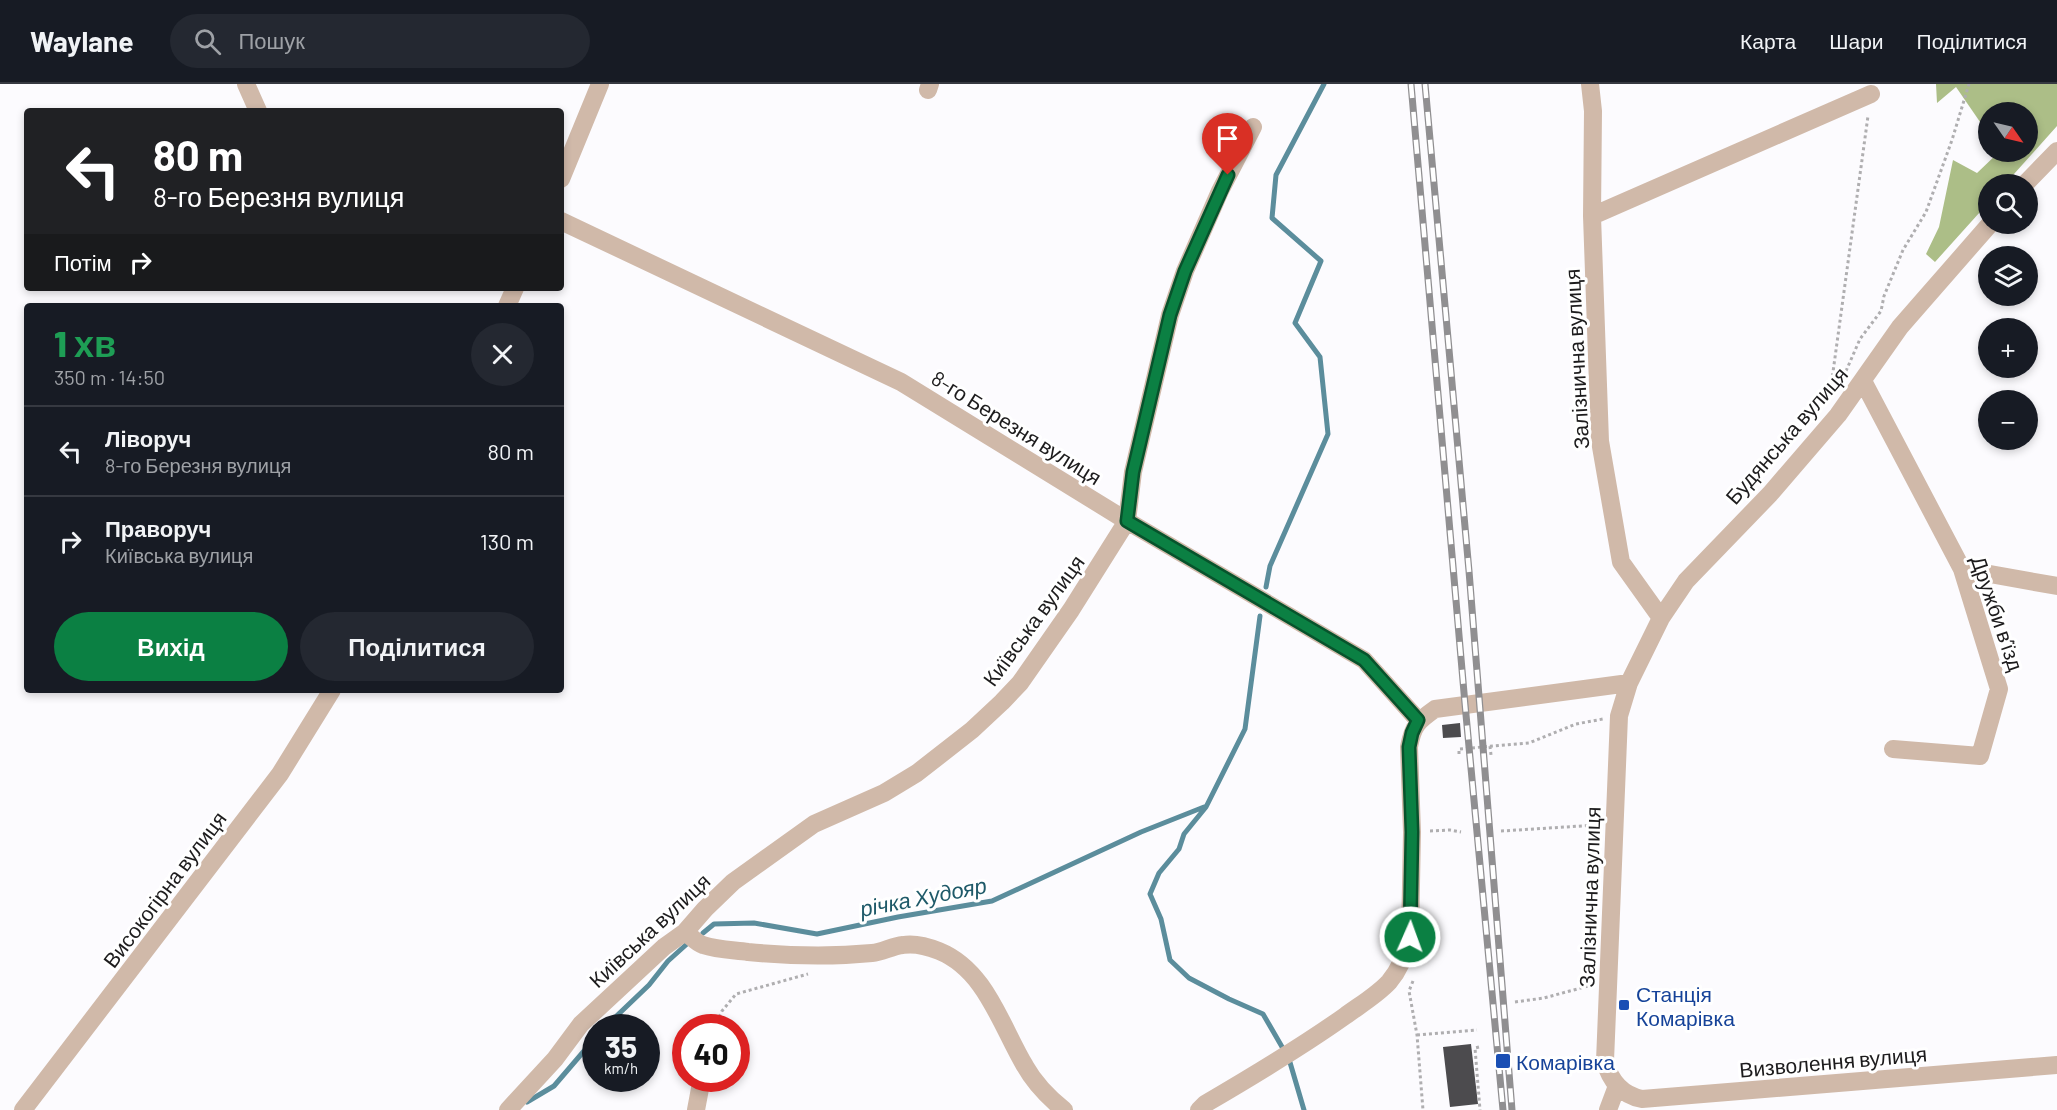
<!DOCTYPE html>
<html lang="uk">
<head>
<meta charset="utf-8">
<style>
	:root { --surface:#171b24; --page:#242831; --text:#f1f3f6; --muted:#9ea1a6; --line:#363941; --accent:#0b8043 }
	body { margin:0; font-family:Barlow,sans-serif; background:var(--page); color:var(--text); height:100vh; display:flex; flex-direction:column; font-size:22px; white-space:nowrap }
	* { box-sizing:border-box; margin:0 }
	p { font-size:20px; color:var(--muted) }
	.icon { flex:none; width:33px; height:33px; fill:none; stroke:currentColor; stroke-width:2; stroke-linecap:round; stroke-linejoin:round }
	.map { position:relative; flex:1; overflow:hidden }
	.sheet { position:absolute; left:24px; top:219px; width:540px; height:390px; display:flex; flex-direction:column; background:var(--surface); border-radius:6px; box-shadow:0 3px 9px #0003 }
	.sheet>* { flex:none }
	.banner { position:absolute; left:24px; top:24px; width:540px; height:183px; border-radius:6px; box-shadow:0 3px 9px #0003; background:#202124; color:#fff; overflow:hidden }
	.needle { width:39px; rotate:124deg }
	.buttons { position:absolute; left:1978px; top:18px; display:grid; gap:12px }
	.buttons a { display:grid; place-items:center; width:60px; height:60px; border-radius:50%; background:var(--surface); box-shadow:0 3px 9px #0003; font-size:30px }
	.speed { position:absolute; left:582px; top:930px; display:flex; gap:12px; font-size:30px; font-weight:700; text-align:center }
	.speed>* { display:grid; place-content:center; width:78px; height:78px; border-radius:50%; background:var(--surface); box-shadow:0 3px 9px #0003; line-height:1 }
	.speed small { font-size:15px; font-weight:400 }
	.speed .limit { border:9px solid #d22; background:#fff; color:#111 }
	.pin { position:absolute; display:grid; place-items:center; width:51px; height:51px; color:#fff; margin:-62px -26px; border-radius:50% 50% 50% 0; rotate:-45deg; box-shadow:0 0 6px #0007 }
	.pin .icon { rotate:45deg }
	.me { position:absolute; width:66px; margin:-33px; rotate:2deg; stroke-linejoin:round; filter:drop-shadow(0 0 4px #0008) }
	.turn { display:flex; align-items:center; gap:21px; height:126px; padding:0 30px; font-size:27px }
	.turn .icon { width:78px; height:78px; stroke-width:2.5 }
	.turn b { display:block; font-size:42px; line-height:51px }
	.then { display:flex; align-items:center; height:57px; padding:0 30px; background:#0003; gap:12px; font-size:22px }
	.round { display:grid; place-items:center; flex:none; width:63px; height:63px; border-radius:32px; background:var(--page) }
	.head { display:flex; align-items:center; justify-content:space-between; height:102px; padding:0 30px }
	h1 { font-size:36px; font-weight:800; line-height:45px; color:#1e9e55 }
	.button { display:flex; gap:12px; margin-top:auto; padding:12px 30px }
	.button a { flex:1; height:69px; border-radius:36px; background:var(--accent); color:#fff; font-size:24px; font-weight:800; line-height:69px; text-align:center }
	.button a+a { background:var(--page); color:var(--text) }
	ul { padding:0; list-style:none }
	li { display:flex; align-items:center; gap:18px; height:90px; padding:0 30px; border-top:2px solid var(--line) }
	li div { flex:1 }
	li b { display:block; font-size:22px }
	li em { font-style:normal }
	header { display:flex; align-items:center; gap:36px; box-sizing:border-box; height:84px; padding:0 30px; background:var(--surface); border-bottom:2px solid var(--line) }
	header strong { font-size:28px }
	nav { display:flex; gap:33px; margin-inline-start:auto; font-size:21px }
	.search { width:420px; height:54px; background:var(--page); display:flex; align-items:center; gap:15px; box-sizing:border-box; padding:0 21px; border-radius:33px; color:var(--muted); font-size:22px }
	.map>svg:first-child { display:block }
</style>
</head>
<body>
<header>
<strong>Waylane</strong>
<div class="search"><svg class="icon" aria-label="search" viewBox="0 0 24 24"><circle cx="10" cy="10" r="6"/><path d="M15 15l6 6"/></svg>Пошук</div>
<nav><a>Карта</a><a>Шари</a><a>Поділитися</a></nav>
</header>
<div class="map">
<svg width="2057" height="1026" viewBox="0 0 2057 1026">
	<rect width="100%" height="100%" fill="#fcfbfe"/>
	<path fill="#acbe87" d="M1936 0H2057V42L2005 100H1989V118L1935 178 1926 170 1939 143 1953 76 1977 89 1999 68H2028V28H1989V51L1956 3 1937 19Z"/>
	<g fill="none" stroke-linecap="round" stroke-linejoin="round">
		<path stroke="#5b8d9c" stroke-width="5" d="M1266 503 1270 482 1328 350 1320 273 1295 239 1321 177 1272 134 1276 91 1324 0
			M1260 532 1245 645 1206 723 1184 750 1179 765 1159 789 1150 810 1161 835 1170 876 1189 894 1229 915 1263 930 1289 975 1304 1026
			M703 849 714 840 754 839 817 850 898 833 992 817 1141 748 1204 723
			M604 944 649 901 668 877 688 859
			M527 1018 554 1002 596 953"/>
	</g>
	<path fill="#4c4b4e" d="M1460 639 1461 653 1443 654 1442 641Z
		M1471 960 1478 1020 1450 1023 1443 963Z"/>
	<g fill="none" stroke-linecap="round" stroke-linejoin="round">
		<path stroke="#afaeb0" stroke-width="3" stroke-dasharray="3 3" stroke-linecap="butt" d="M1846 287 1860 255 1881 227 1884 212 1903 166 1926 128 1952 56 1969 0
			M1830 310 1868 32
			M1490 662 1491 671
			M1459 670V665L1529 659 1576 640 1603 635
			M1430 747 1450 746 1461 748
			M1501 747 1598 741
			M1413 897 1409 907 1417 951 1423 1026
			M1515 918 1544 914 1592 901
			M714 944 722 927 736 910 808 890
			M1417 951 1477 946
			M1479 963 1475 964 1480 1026"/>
		<path stroke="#d0b9a9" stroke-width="18" d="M246 0 258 27
			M1590 0 1593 27 1592 132 1600 357 1621 478 1661 534
			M928 6 930 0
			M561 95 600 0
			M2025 100 2057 67
			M1592 132 1871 10
			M561 137 901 298 1127 437 1364 576 1418 636
			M1990 140 1900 243 1838 331 1770 410 1686 497 1661 534 1629 599 1619 632 1605 977C1610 997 1622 1011 1642 1015L2057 981
			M507 222 515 204
			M1863 297 1962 485 1999 605 1980 672 1893 665
			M1962 485 2057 502
			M685 848C691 852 696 859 703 861 718 866 734 866 748 868 790 872 831 873 872 869 883 868 892 862 903 861 914 859 929 863 939 867 986 886 1001 942 1025 982 1035 1000 1048 1013 1064 1026
			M23 1026 280 690 332 606
			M508 1026 555 975 581 940 664 863 685 848 705 825 733 798 814 740 884 709 917 689 972 646 1002 618 1020 599 1071 526 1127 437 1133 388 1170 231 1185 187 1220 107 1253 43
			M696 1026 702 994
			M1199 1026 1205 1020C1253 992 1300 964 1345 932 1360 921 1377 911 1389 898 1400 885 1406 870 1410 853L1412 748 1409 663C1413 641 1418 637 1435 625L1629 599
			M1608 1026 1617 1002"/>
		<g stroke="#908f91" stroke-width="7">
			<path id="rail" d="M1411 0 1465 620 1503 1026
				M1425 0 1469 487 1512 1026"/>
		</g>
		<use href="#rail" stroke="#fff" stroke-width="4.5" stroke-dasharray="14" stroke-linecap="butt"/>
	</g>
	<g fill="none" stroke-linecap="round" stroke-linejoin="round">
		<g stroke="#07532c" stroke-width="15">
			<path id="route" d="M1228 91 1185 187 1170 231 1133 388 1127 437 1364 576 1418 636 1412 649 1409 663 1412 748 1410 853"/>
		</g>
		<use href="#route" stroke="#0b8043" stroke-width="10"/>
	</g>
	<g fill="#1a4fb4" stroke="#fff" stroke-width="2">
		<rect x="1618" y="915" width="12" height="12" rx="3"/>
		<rect x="1495" y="969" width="16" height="16" rx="3"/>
	</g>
	<g text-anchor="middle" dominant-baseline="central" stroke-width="6" stroke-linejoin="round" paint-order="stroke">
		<g font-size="21" fill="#1d1c1d" stroke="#fff">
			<text transform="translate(1576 275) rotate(-93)">Залізнична вулиця</text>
			<text transform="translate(1017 343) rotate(32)">8-го Березня вулиця</text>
			<text transform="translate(1786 351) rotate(-49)">Будянська вулиця</text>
			<text transform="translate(1998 529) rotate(71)">Дружби в’їзд</text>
			<text transform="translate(1033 536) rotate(-54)">Київська вулиця</text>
			<text transform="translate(164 805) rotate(-53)">Високогірна вулиця</text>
			<text transform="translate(1589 813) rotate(-88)">Залізнична вулиця</text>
			<text transform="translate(649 846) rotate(-43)">Київська вулиця</text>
			<text transform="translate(1833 977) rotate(-5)">Визволення вулиця</text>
		</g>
		<g font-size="21" fill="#164399" stroke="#fff" text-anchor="start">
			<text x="1636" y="909">Станція<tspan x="1636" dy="24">Комарівка</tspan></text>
			<text x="1516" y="977">Комарівка</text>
		</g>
		<g font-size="22" font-style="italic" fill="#1f5a69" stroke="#fff">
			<text transform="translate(923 812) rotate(-11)">річка Худояр</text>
		</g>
	</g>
</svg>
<div class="buttons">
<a><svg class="needle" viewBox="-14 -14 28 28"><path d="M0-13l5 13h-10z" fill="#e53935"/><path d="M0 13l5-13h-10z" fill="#9ea1a6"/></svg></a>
<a><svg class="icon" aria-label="search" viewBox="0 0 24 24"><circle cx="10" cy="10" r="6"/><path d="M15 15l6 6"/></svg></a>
<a><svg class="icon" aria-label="layers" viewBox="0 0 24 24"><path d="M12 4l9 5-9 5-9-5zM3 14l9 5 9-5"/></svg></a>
<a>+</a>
<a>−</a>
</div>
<div class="speed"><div>35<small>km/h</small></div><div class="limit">40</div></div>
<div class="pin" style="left:1228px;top:91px;background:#d93025"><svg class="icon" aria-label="arrive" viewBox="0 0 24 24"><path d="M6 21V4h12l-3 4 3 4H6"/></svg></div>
<svg class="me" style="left:1410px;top:853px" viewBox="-20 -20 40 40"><circle r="17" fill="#0b8043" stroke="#fff" stroke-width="3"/><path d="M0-11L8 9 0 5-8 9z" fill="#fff"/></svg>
<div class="banner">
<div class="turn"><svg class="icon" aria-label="left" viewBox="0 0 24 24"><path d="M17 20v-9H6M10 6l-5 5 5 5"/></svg><div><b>80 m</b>8-го Березня вулиця</div></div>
<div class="then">Потім<svg class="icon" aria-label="right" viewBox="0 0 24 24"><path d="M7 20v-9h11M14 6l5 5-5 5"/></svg></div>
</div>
<section class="sheet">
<div class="head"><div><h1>1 хв</h1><p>350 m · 14:50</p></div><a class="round"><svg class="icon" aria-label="close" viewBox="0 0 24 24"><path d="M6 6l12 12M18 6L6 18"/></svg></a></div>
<ul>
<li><svg class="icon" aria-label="left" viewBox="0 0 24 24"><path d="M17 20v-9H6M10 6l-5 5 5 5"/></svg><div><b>Ліворуч</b><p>8-го Березня вулиця</p></div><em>80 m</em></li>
<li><svg class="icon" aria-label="right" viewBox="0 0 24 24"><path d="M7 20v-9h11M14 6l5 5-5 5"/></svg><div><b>Праворуч</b><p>Київська вулиця</p></div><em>130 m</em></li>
</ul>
<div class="button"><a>Вихід</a><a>Поділитися</a></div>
</section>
</div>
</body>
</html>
